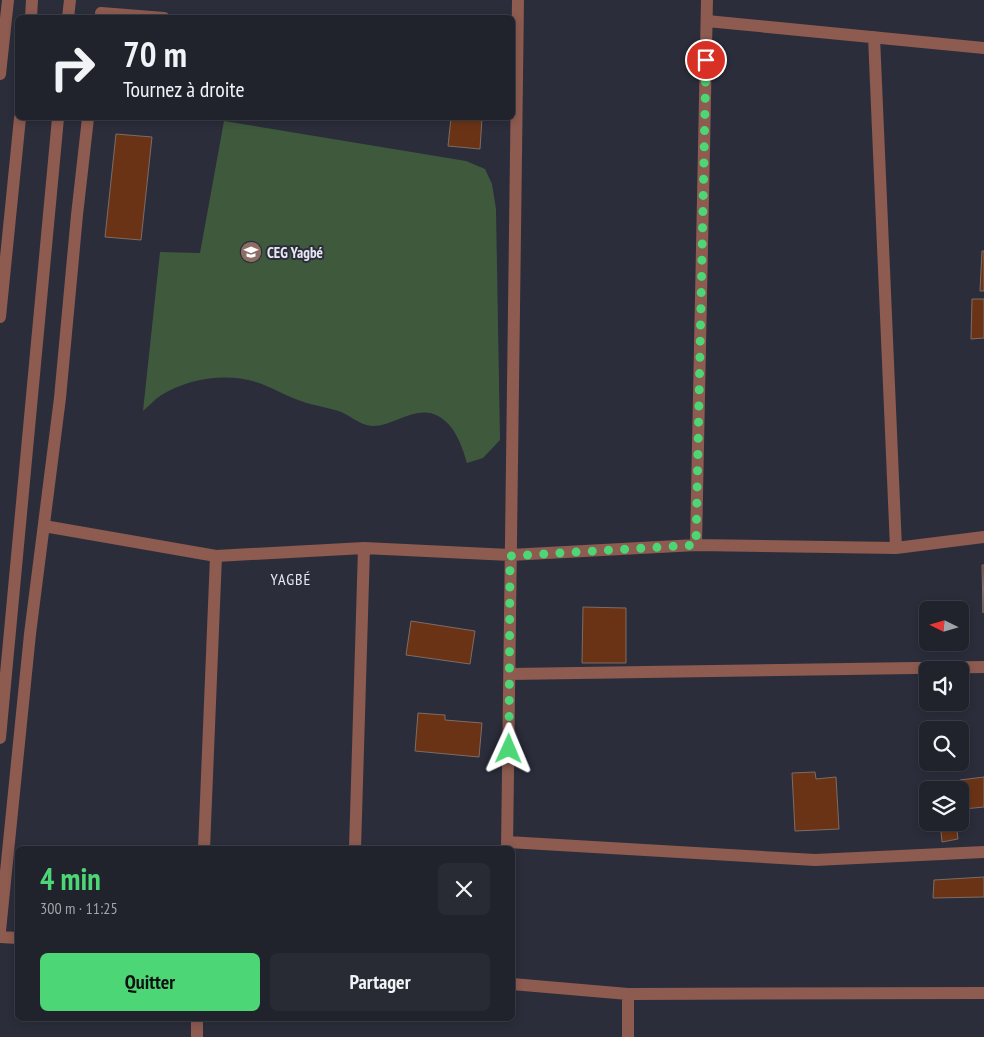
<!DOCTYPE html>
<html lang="fr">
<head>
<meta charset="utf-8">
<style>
	:root { --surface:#20222c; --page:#282a34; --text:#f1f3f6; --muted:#a2a4a9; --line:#3d3f48; --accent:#4cd676 }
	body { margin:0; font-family:"PT Sans Narrow",sans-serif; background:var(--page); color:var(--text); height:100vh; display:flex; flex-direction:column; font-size:19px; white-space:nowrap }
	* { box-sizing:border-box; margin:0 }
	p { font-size:16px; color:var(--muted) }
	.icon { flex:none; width:28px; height:28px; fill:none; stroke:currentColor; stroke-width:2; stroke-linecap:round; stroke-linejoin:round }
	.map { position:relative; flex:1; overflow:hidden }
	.panel { position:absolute; left:15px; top:846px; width:500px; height:175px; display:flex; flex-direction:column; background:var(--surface); border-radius:8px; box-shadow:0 2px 8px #0003,0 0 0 1px var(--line) }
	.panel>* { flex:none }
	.hud { position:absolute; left:15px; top:15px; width:500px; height:105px; border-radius:8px; box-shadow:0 2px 8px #0003,0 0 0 1px var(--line); background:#20222c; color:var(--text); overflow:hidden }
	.needle { width:32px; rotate:275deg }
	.tools { position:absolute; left:919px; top:601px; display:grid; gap:10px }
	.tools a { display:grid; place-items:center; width:50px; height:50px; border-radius:8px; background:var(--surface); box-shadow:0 2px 8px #0003,0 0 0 1px var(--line); font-size:25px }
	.pin { position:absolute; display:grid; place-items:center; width:42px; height:42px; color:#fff; margin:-21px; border:2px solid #fff; border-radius:50%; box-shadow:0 1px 5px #0007 }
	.me { position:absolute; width:55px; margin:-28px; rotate:1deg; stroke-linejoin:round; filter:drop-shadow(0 0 4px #0008) }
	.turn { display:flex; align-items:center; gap:18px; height:105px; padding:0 25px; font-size:22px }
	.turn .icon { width:65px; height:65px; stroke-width:2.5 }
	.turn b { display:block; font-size:35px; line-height:42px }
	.round { display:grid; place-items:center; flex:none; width:52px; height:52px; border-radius:8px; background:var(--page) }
	.overview { display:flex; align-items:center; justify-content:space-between; height:85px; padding:0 25px }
	h1 { font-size:30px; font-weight:800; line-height:38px; color:var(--accent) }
	.action { display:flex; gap:10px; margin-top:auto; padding:10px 25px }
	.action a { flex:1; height:58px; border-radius:8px; background:var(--accent); color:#111; font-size:20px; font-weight:800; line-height:58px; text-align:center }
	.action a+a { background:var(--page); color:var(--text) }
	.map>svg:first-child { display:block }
</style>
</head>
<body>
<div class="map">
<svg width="984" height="1037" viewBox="0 0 984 1037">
	<rect width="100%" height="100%" fill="#2b2d3b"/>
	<path fill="#3f593d" d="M224 121 466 161 485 169 492 184 496 209 500 440 483 458 467 463C462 446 455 425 438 416 417 404 392 427 372 426 360 425 351 416 341 412 328 407 314 406 301 401 286 396 273 388 259 383 227 372 188 378 160 396 154 400 149 406 143 411L160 252 200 253Z"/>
	<path fill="#6b3315" stroke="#7d6c65" d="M451 118H482L480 149 448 146Z
		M116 134 152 137 141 240 105 237Z
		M982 251H984V291H980Z
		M972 299H984V338L971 339Z
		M982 565H984L983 613Z
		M583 607 626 608V663H582Z
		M411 621 475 631 470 664 406 655Z
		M418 713 445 715V720L482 723 479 757 415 751Z
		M815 772 816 779 836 777 839 829 795 831 792 773Z
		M984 777V807L964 809 960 780Z
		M953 784 954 790H936L935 785Z
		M940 822H956L958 839 942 842Z
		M984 877V897L933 898 934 880Z"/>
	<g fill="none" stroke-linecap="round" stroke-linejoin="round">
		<path stroke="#8d5b50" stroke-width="12" d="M101 13 164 18
			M31 18 32 0
			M68 18 70 0
			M707 21 984 48
			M874 37 896 548
			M0 74 8 0
			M0 317 20 118
			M44 526 216 556 364 548 510 555 696 545 896 548 984 537
			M696 545 707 0
			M510 674 984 667
			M0 738 58 118
			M507 842 815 860 984 852
			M204 849 216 556
			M355 849 364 548
			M507 849 518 0
			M0 931 30 634 60 398 77 215 88 118
			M0 937 18 938
			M512 984 628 994 984 993
			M197 1037V1019
			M628 1037V994"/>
	</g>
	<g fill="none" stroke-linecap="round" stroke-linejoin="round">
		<path stroke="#4cd676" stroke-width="9" stroke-dasharray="0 16.2" d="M509 749 510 556 696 545 706 60"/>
	</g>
	<defs>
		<g id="university-disc" transform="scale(1.125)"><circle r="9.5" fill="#8d6e63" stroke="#2b2d3b"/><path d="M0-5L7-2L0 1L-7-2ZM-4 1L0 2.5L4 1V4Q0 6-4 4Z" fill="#fff"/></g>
	</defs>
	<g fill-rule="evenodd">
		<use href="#university-disc" x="251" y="252"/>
	</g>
	<g text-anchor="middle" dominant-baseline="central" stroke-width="4" stroke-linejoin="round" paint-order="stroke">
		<g font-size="15" font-weight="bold" fill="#e7e8f1" stroke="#2b2d3b" text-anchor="start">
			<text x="267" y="252">CEG Yagbé</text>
		</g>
		<g font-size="16" letter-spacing="1" fill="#e7e8f1" stroke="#2b2d3b">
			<text x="291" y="579">YAGBÉ</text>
		</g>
	</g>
</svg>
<div class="tools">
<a><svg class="needle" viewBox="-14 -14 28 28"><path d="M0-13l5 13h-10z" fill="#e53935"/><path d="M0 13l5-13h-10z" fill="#a2a4a9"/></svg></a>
<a><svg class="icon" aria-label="sound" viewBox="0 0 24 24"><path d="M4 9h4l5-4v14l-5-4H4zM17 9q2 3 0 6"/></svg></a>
<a><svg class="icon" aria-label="search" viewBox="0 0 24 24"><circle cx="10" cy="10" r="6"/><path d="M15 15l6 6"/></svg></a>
<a><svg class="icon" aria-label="layers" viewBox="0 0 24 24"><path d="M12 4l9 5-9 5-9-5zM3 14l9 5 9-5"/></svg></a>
</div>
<div class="pin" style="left:706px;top:60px;background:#d93025"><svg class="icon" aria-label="arrive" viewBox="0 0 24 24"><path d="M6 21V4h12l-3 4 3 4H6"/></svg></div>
<svg class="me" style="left:509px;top:749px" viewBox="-20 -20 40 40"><path d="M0-17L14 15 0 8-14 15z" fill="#4cd676" stroke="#fff" stroke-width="4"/></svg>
<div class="hud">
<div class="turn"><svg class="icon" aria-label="right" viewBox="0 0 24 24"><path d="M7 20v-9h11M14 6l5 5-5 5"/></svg><div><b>70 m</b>Tournez à droite</div></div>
</div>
<section class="panel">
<div class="overview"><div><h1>4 min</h1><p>300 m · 11:25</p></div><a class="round"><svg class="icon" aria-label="close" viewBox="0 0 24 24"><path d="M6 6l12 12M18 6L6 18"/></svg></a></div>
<div class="action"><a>Quitter</a><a>Partager</a></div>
</section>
</div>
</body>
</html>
